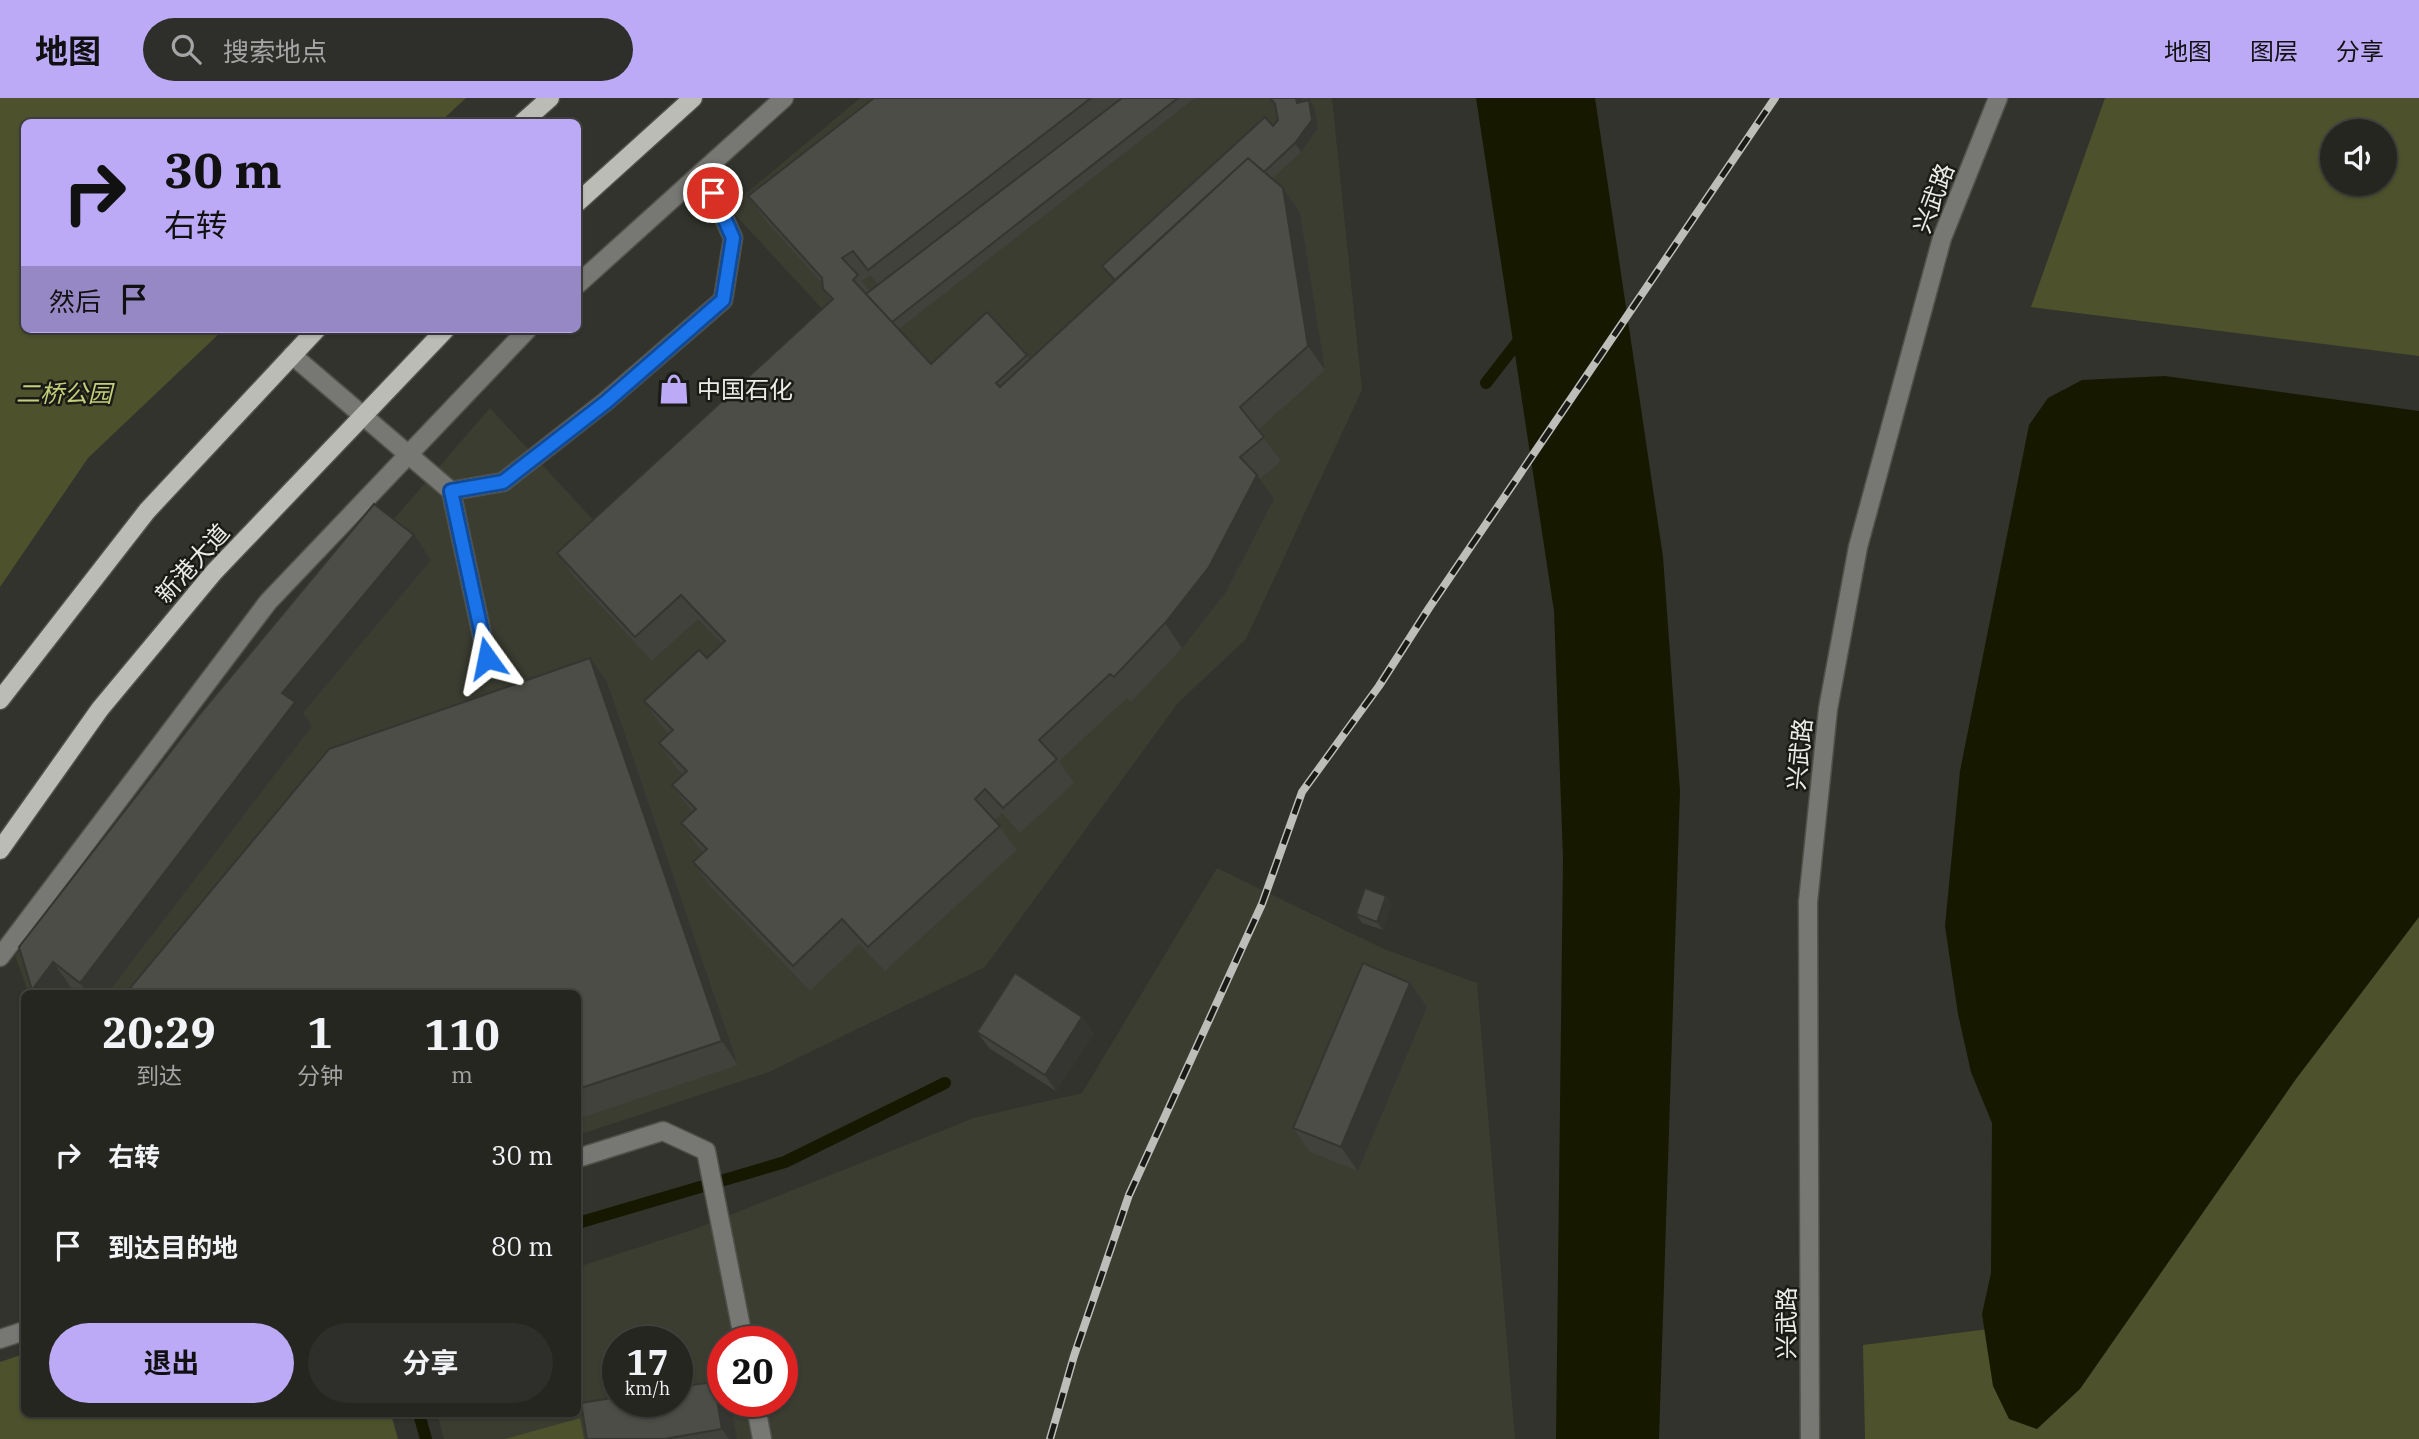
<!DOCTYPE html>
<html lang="zh">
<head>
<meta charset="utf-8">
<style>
	:root { --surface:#262621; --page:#2e2e2a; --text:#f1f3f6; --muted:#a4a5a5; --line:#42433f; --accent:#bcaaf6 }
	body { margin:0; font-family:"IBM Plex Serif","Noto Sans SC",serif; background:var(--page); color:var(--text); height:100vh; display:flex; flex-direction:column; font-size:26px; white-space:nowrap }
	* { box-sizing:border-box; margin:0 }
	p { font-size:23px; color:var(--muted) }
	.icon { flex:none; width:38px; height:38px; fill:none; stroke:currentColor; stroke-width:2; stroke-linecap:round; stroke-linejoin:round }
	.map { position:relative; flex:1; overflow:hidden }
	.sheet { position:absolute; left:21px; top:892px; width:560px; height:427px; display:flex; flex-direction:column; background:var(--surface); border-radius:10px; box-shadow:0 2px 5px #0004,0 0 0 2px var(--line) }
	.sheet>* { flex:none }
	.banner { position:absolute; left:21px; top:21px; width:560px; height:214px; border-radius:10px; box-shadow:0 2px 5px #0004,0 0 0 2px var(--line); background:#bcaaf6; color:#111; overflow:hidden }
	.tools { position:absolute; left:2320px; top:21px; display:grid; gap:14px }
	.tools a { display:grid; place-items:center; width:77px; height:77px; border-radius:50%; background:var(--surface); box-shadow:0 2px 5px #0004,0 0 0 2px var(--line); font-size:35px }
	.speed { position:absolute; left:602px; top:1228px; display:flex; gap:14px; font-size:35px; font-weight:700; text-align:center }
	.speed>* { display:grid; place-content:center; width:91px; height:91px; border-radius:50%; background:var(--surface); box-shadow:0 2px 5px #0004,0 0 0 2px var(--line); line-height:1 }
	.speed small { font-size:18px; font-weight:400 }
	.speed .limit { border:10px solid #d22; background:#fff; color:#111 }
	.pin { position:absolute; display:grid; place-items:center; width:60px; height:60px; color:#fff; margin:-30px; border:4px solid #fff; border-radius:50%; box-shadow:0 2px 7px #0007 }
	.me { position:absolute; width:77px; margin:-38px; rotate:348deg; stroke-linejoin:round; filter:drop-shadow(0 0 5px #0008) }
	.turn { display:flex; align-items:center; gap:24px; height:147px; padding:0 28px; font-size:32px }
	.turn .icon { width:91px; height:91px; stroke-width:2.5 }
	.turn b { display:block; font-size:49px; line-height:60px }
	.then { display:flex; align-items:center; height:66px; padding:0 28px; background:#0003; gap:14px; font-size:26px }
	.eta { display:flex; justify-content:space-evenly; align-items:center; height:119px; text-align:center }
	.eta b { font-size:42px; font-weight:700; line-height:49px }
	.button { display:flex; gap:14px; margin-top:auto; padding:14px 28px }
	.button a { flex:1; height:80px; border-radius:42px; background:var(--accent); color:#111; font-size:28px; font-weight:700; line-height:80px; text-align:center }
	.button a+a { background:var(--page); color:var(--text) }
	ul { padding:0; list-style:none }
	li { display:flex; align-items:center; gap:21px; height:91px; padding:0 28px }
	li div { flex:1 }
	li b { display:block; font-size:26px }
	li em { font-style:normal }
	header { display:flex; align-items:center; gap:42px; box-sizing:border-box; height:98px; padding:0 35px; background:var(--accent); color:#111 }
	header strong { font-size:33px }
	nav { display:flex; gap:38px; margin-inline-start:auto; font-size:24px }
	.search { width:490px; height:63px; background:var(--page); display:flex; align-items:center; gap:18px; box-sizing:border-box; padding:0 24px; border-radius:38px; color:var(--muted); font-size:26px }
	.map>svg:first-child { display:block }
</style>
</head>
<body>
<header>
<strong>地图</strong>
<div class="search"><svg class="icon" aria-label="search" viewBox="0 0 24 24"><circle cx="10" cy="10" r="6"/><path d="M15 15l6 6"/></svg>搜索地点</div>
<nav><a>地图</a><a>图层</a><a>分享</a></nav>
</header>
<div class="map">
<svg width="2419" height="1341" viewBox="0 0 2419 1341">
	<rect width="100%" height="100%" fill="#32332c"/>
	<path fill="#3b3d31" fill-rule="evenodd" d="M860 0H1332L1362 292 1246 541 1178 605 985 869 769 974 578 1037V896H29L15 858 490 310 607 437 837 227 729 110Z
		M1217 770 1384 851 1477 885 1515 1341H444L437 1316H578V1169L692 1132 974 1020 1082 995ZM618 1244H677V1304H618ZM723 1244H782V1304H723Z"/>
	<path fill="#4d522c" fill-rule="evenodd" d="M0 0H466L440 24H24V231H224L88 360 0 489Z
		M2105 0H2419V258L2031 209ZM2333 33H2385V86H2333Z
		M2419 770V1341H1865L1863 1247 2075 1220Z
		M24 1256V1316H391L398 1341H0V1264Z
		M580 1320 584 1341H505Z"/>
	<path fill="#161900" d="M1476 0H1595L1663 459 1680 693 1659 1341H1556L1563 760 1554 513Z
		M2165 278 2419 313V819L2296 981 2080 1291 2037 1331 2009 1321 1993 1288 1982 1216 1991 1175 1992 1025 1971 974 1958 916 1945 828 1960 673 2029 327 2048 300 2082 282Z"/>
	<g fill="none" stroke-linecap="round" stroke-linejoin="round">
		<path stroke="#161900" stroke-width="12" d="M1486 285 1524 236
			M578 1125 785 1064 945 985
			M419 1316 426 1341"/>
		<g stroke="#50514a" stroke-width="21">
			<path id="minor" d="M578 186 784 0
				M292 257 451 393 503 384 605 304 723 202 733 140 703 73
				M451 393 487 560
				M0 859 268 504 528 231
				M578 1060 663 1033 706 1053 744 1244
				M0 1241 24 1233
				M755 1304 762 1341
				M1810 1341 1808 804 1828 611 1858 449 1942 140 1998 0"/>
		</g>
		<g stroke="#50514a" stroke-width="21">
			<path id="major" d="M523 24 550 0
				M578 104 693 0
				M0 602 147 413 317 231
				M0 752 100 611 214 474 446 231"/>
		</g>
		<use href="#minor" stroke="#777774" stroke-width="18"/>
		<use href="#major" stroke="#bbbcb5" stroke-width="18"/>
		<g stroke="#bdbeb9" stroke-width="8">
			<path id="rail" d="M1050 1341 1074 1258 1129 1097 1262 806 1302 694 1379 588 1429 510 1775 0"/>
		</g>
		<use href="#rail" stroke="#1a1b17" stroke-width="5" stroke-dasharray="16" stroke-linecap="butt"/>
	</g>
	<path fill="#41423c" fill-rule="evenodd" d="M874 0H1195L899 231 931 266 1027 257 1030 261 1114 183 1102 168 1278 22 1275 7 1269 0H1302V4L1309 2 1315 11 1318 30 1301 54 1272 81 1283 90 1300 115 1325 272 1258 332 1281 363 1260 381 1274 401 1226 494 1182 550 1131 604 1127 600 1059 663 1074 685 1020 735 1002 715 995 722 1017 752 885 873 859 846 810 893 710 788 693 764 703 754 698 749 681 725 693 715 672 687 683 677 676 670 659 645 669 636 661 627 644 603 707 560 722 546 698 521 652 563 574 479 557 455 831 203 823 191 822 185 765 122 748 98ZM870 177 878 187 870 193 862 183Z
		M414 437 431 462 303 615 312 628 107 896H80L70 888 35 896 199 617Z
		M607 584 738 967 578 1021V896Z
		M1392 806 1383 832 1362 825 1356 816Z
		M1427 909 1358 1073 1310 1054 1293 1030Z
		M1082 919 1094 936 1056 993 989 950 977 934Z
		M714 1284 723 1296V1304H728L731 1308 737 1341H587Z"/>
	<path fill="#353631" d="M1296 0H1302L1303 13 1297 5Z
		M1309 2 1315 11 1318 30 1301 54 1295 45Z
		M1283 90 1300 115 1325 272 1308 248Z
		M1257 377 1274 401 1226 494 1182 550 1165 525Z
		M414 437 431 462 303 615 312 628 107 896H88L80 885 282 595Z
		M590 560 607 584 738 967 722 943Z
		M1386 798 1392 806 1383 832 1377 824Z
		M53 864 70 888 64 896H35L32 892Z
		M1410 885 1427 909 1358 1073 1341 1049Z
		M1082 919 1094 936 1056 993 1045 977Z
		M714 1284 723 1296V1304H728L731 1308 737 1341H729L722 1331Z"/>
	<path fill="#4c4d46" stroke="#353631" stroke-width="2" d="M874 0H1091L868 172 853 153 842 160 858 177 853 182 931 266 987 214 1027 257 996 285 1000 289 1248 60 1283 90 1308 248 1240 309 1264 339 1240 359 1257 377 1209 469 1165 525 1114 579 1110 576 1039 642 1057 661 1003 710 985 691 975 701 1000 728 868 849 842 821 793 868 693 764 707 751 681 725 696 711 672 687 687 673 659 645 673 632 644 603 699 552 707 560 725 543 681 497 635 539 557 455 833 201 823 191 822 180 748 98Z
		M1122 0H1178L892 224 866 196Z
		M1270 0H1296L1297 5 1309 2 1312 22 1295 45 1264 74 1248 60 1115 182 1102 168 1265 19 1273 28 1278 22 1275 6Z
		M374 406 414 437 282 595 295 604 80 885 53 864 32 892 19 849 199 617Z
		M590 560 722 943 578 991V896H125L329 651Z
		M1365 790 1386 798 1377 824 1356 816Z
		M1363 865 1410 885 1341 1049 1293 1030Z
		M1015 875 1082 919 1045 977 977 934Z
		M714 1284 722 1331 664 1341H587L581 1305 618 1299V1304H677V1289Z"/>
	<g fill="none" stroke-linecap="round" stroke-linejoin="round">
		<g stroke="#114b97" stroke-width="18">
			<path id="route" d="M487 560 451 393 503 384 606 304 723 202 733 140 713 95"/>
		</g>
		<use href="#route" stroke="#1a73e8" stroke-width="12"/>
	</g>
	<defs>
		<g id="shop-bare" transform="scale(2.415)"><path d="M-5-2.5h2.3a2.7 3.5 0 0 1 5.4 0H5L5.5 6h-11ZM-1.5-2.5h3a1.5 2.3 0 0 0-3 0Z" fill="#bcaaf6" stroke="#1a1b17" stroke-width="2.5" paint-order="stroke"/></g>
	</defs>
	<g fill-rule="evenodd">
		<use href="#shop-bare" x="674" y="291"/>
	</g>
	<g text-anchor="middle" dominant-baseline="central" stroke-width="5" stroke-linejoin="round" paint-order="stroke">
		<g font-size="24" fill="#ebece7" stroke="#1a1b17">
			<text transform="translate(1933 100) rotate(-69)">兴武路</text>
			<text transform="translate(192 465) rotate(-48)">新港大道</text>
			<text transform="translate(1799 656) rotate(-84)">兴武路</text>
			<text transform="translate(1786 1225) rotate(-90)">兴武路</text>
		</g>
		<g font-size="24" fill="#ebece7" stroke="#1a1b17" text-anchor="start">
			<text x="697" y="291">中国石化</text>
		</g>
		<g font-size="24" font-style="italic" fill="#c5cf78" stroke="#1a1b17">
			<text x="64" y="295">二桥公园</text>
		</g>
	</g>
</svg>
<div class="tools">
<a><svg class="icon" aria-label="sound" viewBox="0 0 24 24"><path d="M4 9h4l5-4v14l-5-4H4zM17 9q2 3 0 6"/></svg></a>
</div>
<div class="speed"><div>17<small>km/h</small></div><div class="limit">20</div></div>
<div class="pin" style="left:713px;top:95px;background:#d93025"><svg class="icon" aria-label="arrive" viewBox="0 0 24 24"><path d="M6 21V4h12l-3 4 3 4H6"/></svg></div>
<svg class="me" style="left:487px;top:560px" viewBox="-20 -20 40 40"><path d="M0-17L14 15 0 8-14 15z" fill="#1a73e8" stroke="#fff" stroke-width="4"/></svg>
<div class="banner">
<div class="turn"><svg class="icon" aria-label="right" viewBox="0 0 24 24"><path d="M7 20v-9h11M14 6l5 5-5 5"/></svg><div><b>30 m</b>右转</div></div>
<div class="then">然后<svg class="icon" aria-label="arrive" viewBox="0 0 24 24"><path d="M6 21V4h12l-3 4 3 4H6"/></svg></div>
</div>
<section class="sheet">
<div class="eta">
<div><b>20:29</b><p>到达</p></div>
<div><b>1</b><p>分钟</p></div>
<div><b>110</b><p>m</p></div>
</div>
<ul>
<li><svg class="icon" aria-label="right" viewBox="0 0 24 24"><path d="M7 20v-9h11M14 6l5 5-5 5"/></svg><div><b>右转</b></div><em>30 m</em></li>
<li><svg class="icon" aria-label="arrive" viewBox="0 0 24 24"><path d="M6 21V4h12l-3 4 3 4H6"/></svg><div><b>到达目的地</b></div><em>80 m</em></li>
</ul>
<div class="button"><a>退出</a><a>分享</a></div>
</section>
</div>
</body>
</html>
